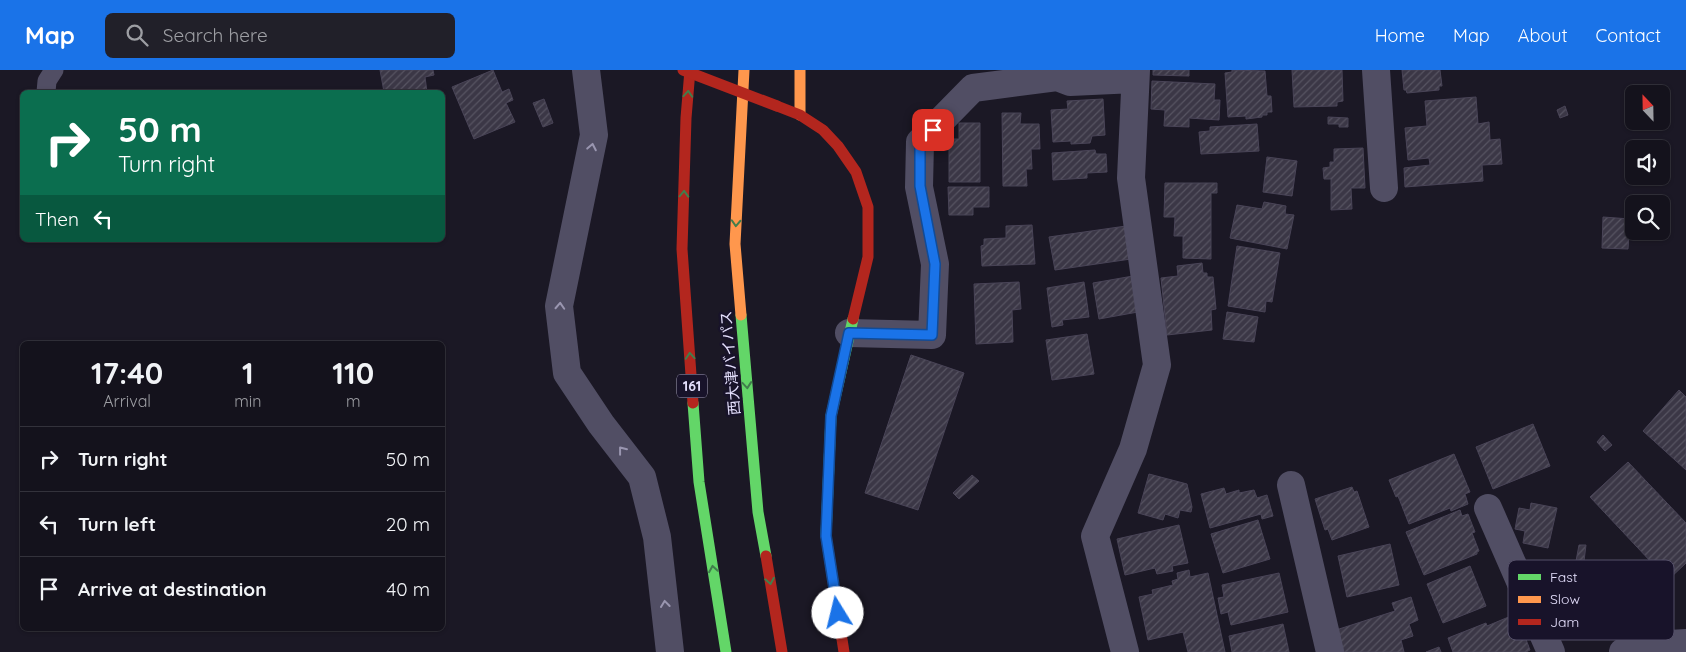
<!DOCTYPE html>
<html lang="en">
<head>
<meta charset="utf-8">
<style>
	:root { --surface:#14121c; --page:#212029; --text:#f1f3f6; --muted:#9d9ea3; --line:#33323b; --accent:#1a73e8 }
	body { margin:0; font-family:Quicksand,"Noto Sans JP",sans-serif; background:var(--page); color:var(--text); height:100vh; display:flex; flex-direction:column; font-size:19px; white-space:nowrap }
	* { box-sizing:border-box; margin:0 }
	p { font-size:16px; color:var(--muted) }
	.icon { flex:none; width:28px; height:28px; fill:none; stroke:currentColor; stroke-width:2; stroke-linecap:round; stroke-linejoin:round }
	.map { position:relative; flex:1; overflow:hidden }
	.panel { position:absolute; left:20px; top:271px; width:425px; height:290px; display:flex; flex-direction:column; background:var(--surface); border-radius:8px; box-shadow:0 1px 4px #0004,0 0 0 1px var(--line) }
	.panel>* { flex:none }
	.guide { position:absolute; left:20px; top:20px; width:425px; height:152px; border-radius:8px; box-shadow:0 1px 4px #0004,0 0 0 1px var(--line); background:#0b6e4f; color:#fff; overflow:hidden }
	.needle { width:32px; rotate:338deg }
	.controls { position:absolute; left:1625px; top:15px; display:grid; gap:10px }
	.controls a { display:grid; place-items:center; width:45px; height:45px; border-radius:8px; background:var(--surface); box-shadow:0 1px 4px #0004,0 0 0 1px var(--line); font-size:25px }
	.pin { position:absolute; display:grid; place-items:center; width:42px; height:42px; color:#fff; margin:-21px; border-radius:10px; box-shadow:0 2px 8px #0006 }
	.me { position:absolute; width:55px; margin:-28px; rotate:351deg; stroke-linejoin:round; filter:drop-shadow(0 0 4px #0008) }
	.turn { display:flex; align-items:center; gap:18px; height:105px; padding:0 15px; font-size:22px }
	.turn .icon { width:65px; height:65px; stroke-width:2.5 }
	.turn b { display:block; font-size:35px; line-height:42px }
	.then { display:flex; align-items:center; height:48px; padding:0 15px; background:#0003; gap:10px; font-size:19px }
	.eta { display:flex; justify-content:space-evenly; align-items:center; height:85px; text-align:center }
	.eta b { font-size:30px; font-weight:800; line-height:35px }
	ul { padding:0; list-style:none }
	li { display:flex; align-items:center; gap:15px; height:65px; padding:0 15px; border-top:1px solid var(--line) }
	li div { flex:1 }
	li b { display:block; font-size:19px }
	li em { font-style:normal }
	header { display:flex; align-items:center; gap:30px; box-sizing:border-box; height:70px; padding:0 25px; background:var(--accent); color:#fff }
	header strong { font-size:24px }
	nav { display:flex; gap:28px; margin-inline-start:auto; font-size:18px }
	.search { width:350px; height:45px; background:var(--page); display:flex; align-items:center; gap:12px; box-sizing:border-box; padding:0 18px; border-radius:8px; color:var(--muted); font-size:19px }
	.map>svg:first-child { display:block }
</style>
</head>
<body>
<header>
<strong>Map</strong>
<div class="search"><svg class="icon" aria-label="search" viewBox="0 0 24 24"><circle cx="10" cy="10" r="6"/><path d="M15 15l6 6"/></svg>Search here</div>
<nav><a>Home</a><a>Map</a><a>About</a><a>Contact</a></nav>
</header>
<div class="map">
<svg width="1686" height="582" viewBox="0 0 1686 582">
	<defs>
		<pattern id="building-hatch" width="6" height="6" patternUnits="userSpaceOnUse" patternTransform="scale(1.25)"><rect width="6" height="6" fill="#3b3746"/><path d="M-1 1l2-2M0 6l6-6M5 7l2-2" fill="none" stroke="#575462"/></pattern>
	</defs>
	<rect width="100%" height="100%" fill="#1b1825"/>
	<path fill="url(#building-hatch)" stroke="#494457" d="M380 0H433L434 5 425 7 427 22H384Z
		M493 0 502 22 509 19 513 30 506 33 515 52 474 69 452 17Z
		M1153 0H1189V6L1153 5Z
		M1232 0 1265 1 1267 26H1271L1272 42H1267V45H1262V47L1246 49V46L1228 47 1225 3 1232 2Z
		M1292 0H1342L1343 31 1337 32V36L1294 37Z
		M1402 0H1440L1442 16H1439V20L1407 23 1406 20H1404Z
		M1152 11 1215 14 1214 30H1220L1219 50 1189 48V57L1164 56 1165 40 1151 39Z
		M1476 27 1478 54 1489 52 1490 70 1500 69 1502 94 1482 95 1483 111 1405 117 1404 98 1430 95 1429 88 1408 90 1405 58 1427 56 1425 31Z
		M544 29 553 53 543 57 533 33Z
		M1103 29 1105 65 1092 66 1090 73 1071 74V71L1053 72 1051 40 1068 39 1067 31Z
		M1565 36 1568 45 1560 48 1557 40Z
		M1002 43H1021L1020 54H1039L1040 79H1031L1032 99H1026L1027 116H1003Z
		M1328 47 1348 48V57H1339V54H1328Z
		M959 53H980V112H949V69H959Z
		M1257 54 1259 81 1201 84 1199 62 1210 61V57Z
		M1363 78 1365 118H1351L1352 139 1331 140V109H1324L1323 98 1330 97V92H1334V79Z
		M1095 80 1096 84H1106L1107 102 1087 103V108L1053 110 1052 83Z
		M1267 87 1297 91 1292 126 1263 122Z
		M1165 113H1217V123H1211V189L1183 188V166H1174L1175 147H1164Z
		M948 117H989V137H973V145H949Z
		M1264 132 1286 136 1285 144 1294 145 1287 179 1230 168 1237 135 1262 139Z
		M1603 147 1630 149 1628 179 1602 178Z
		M1032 155 1035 194 982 196 981 176 984 175V169L1006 168V156Z
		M1126 156 1131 189 1055 200 1049 167Z
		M1237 176 1280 183 1272 232 1266 231 1265 242 1228 236Z
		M1202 193 1203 203H1207V207H1213L1216 239 1211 240 1212 260 1167 265 1161 208 1178 206 1177 196Z
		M1133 206 1138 242 1099 249 1093 213Z
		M1019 212 1021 239 1012 240 1013 272 976 274 974 214Z
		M1084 212 1089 247 1062 250 1063 255 1052 257 1047 218Z
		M1227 242 1258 247 1254 272 1223 269Z
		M1087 264 1094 304 1052 310 1046 270Z
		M911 285 964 303 918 440 865 423Z
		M1679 320 1686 327V400L1643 361Z
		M1533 354 1550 396 1493 419 1476 377Z
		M1603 365 1612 375 1605 381 1597 372Z
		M1454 384 1470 422 1465 424 1468 434 1451 441 1450 438 1409 454 1398 426 1396 427 1389 410Z
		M1628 392 1686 453V493L1668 510 1590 427Z
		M1149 404 1187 414 1192 437 1191 442 1180 440 1178 448 1165 444 1163 450 1138 443Z
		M972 405 979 411 959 429 953 423Z
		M1352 417 1354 422 1357 421 1369 457 1332 470 1328 459 1325 460 1315 429Z
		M1224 418 1226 424 1239 420V423L1254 420 1257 428 1267 425 1273 446 1262 449 1261 444 1210 458 1201 424Z
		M1531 433 1557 438 1548 478 1523 473 1525 461 1515 459 1519 438 1530 440Z
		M1460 440 1462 446 1468 444 1475 462 1472 463 1479 481 1477 482V484L1424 505 1406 462Z
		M1258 450 1270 489 1223 503 1211 464Z
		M1179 455 1188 493 1172 496 1173 501 1157 504 1155 498 1125 505 1117 469Z
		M1390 474 1399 515 1347 527 1338 486Z
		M1579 475H1586L1584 491H1576Z
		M1470 496 1486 536 1443 553 1427 514Z
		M1189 500 1190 507 1208 503 1225 582H1188L1183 562 1148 570 1139 527 1153 524 1152 520 1173 515 1172 511 1178 509 1177 503Z
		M1279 503 1288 542 1231 555 1228 542 1221 544 1218 528 1224 527 1222 515Z
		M1411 527 1418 550 1409 554 1413 566 1401 570 1404 582H1344L1336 560 1395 541 1392 533Z
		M1511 546 1514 553 1519 551 1530 580 1526 582H1453L1448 568 1486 553 1487 556Z
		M1283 554 1289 582H1232L1229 566Z
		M1439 577 1441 582H1426Z"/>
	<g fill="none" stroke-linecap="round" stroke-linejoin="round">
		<path stroke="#514e64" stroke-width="19" d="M46 22 47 11 54 0"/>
		<path stroke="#514e64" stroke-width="28" d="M586 0 594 65 559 236 567 303 601 354 642 407 657 467 670 582
			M1376 0 1384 118
			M849 263 932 265 935 194 919 117 920 72 973 18 1057 7 1070 12 1135 9
			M1291 415 1330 582
			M1488 438 1551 582
			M1125 582 1095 466 1133 379 1157 295 1131 108 1136 0
			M1623 582 1636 576 1686 573"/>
		<path stroke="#63d668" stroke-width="11" d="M741 245 758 442 766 486
			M693 333 699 412 726 582
			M826 466 831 346 853 249"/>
		<path stroke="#ff974d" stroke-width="11" d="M800 0V45
			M741 245 735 174 744 0"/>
		<path stroke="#b3261e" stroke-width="11" d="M690 0 686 48 682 179 693 333
			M777 36 800 45 823 60 838 76 856 102 868 137V187L853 249
			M826 466 844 582
			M766 486 782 582"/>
		<path stroke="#b3261e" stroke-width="11" d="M683 0 777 36"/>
	</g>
	<defs><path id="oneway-chevron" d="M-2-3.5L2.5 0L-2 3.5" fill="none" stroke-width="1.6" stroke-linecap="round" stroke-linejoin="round" transform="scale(1.25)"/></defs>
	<g stroke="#417e4c">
		<use href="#oneway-chevron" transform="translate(688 24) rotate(-86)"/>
		<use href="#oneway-chevron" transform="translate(684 124) rotate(-88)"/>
		<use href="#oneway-chevron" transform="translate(736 153) rotate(93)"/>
		<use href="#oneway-chevron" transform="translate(690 286) rotate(-94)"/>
		<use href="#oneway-chevron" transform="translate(747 315) rotate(85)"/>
		<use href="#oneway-chevron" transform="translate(713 499) rotate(-99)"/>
		<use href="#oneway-chevron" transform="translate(770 511) rotate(80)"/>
	</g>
	<g stroke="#9a96b0">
		<use href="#oneway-chevron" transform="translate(592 77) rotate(-79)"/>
		<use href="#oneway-chevron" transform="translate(560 236) rotate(-87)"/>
		<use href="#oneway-chevron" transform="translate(622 380) rotate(-128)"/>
		<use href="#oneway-chevron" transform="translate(665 534) rotate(-97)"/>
	</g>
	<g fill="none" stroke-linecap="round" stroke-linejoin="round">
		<g stroke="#114b97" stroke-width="12">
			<path id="route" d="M838 543 826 466 831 346 849 263 932 265 935 194 920 116V72L933 60"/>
		</g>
		<use href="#route" stroke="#1a73e8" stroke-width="9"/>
	</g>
	<g text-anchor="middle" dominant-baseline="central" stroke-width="5" stroke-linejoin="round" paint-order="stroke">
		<rect fill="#18132a" stroke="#a7a2bd" stroke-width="1" x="677" y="304.5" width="30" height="23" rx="4"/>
		<g font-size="14" font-weight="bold" fill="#e4dffc">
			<text x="692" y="316">161</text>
		</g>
		<g font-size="15" fill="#e4dffc" stroke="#18132a">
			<text transform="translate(730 293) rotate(-95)">西大津バイパス</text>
		</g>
	</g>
	<rect x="1508" y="490" width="166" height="80" rx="8" fill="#18132a" stroke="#555069" stroke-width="1"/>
	<rect x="1518" y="504" width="23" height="6" fill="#63d668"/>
	<rect x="1518" y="526" width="23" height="7" fill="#ff974d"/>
	<rect x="1518" y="549" width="23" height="6" fill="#b3261e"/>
	<g font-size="14" fill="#e4dffc">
		<text x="1550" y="512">Fast</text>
		<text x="1550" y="534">Slow</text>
		<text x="1550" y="557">Jam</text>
	</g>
</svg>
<div class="controls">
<a><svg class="needle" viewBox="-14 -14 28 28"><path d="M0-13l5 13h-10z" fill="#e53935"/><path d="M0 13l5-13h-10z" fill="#9d9ea3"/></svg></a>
<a><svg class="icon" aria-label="sound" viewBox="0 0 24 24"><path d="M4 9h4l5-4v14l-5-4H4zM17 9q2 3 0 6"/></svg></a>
<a><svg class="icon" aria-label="search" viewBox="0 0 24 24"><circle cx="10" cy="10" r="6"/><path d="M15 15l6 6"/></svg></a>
</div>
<div class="pin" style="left:933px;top:60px;background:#d93025"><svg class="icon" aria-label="arrive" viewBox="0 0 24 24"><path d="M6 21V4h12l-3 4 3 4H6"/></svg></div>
<svg class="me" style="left:838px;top:543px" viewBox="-20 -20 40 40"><circle r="19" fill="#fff"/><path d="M0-13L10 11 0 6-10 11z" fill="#1a73e8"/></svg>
<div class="guide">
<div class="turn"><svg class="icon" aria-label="right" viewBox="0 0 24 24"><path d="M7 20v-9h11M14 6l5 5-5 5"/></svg><div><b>50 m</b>Turn right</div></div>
<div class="then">Then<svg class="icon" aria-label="left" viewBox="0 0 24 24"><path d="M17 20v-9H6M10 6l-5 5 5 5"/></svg></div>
</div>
<section class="panel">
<div class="eta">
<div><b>17:40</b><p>Arrival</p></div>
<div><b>1</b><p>min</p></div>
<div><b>110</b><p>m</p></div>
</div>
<ul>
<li><svg class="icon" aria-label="right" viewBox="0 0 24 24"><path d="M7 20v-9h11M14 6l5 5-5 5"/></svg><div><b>Turn right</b></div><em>50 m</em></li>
<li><svg class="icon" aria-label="left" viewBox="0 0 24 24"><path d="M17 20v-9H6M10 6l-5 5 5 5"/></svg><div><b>Turn left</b></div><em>20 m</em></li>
<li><svg class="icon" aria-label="arrive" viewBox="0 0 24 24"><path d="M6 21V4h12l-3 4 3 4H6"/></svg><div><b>Arrive at destination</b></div><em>40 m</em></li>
</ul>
</section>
</div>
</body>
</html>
